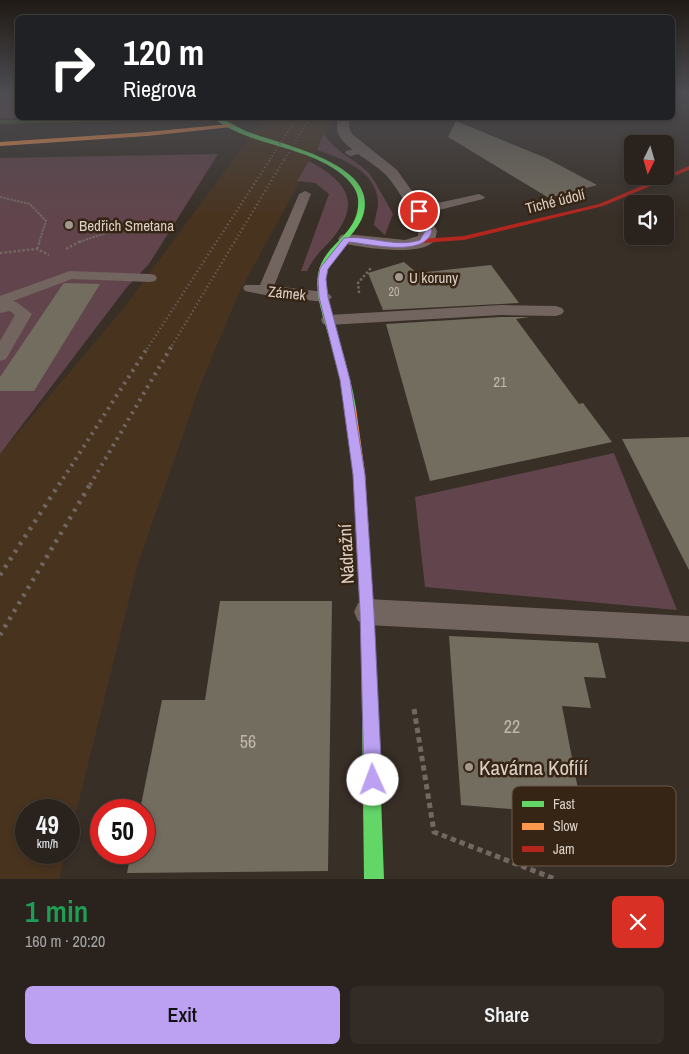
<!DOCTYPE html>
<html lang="en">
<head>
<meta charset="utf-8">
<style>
	:root { --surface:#2a231d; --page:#322b26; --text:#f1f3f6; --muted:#a5a4a4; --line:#46403b; --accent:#bca0f2 }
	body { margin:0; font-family:"Archivo Narrow",sans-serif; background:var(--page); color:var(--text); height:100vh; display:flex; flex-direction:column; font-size:19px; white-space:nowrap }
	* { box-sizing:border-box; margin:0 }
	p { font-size:16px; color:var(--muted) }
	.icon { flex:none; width:28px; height:28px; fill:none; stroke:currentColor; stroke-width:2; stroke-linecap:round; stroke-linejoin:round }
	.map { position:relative; height:879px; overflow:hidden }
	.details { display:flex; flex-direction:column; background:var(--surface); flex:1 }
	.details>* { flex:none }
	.hud { position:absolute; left:15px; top:15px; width:660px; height:105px; border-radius:8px; box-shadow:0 2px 8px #0003,0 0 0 1px var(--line); background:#202124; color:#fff; overflow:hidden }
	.needle { width:32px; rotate:185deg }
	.tools { position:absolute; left:624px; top:135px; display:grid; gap:10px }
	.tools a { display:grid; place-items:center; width:50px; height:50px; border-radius:8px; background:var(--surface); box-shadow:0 2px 8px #0003,0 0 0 1px var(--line); font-size:25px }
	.speed { position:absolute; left:15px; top:799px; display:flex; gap:10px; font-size:25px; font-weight:700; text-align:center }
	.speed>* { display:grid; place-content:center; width:65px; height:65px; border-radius:50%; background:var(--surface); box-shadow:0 2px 8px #0003,0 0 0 1px var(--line); line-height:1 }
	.speed small { font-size:12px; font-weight:400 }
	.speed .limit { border:8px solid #d22; background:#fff; color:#111 }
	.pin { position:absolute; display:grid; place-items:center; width:42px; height:42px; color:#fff; margin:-21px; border:2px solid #fff; border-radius:50%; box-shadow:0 1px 5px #0007 }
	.me { position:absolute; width:55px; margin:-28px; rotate:358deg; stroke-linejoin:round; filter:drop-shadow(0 0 4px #0008) }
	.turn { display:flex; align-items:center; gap:18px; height:105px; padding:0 25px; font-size:22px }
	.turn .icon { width:65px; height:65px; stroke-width:2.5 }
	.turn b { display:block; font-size:35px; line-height:42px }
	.round { display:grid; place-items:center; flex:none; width:52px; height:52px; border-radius:8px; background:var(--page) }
	.overview { display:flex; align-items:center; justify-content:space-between; height:85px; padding:0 25px }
	h1 { font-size:30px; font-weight:600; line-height:38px; color:#1e9e55 }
	.cta { display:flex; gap:10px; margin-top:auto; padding:10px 25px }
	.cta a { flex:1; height:58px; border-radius:8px; background:var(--accent); color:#111; font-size:20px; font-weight:600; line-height:58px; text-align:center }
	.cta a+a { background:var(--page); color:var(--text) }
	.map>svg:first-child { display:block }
</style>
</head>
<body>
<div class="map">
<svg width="689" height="879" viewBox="0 0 689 879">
	<rect width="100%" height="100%" fill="#382f27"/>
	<path fill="#48331f" d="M264 118H334L238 295 200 386 138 564 69 841V810H26V852L66 853 59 879H0V454L123 309Z"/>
	<path fill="#62454c" d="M0 93H17L18 118H34H0Z
		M324 133C334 151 352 158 367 171 372 175 388 205 393 214L385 235 374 225C375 218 378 209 378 202 377 171 341 158 317 150Z
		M218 154 149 264 127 287 0 454V158Z
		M309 161C339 178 362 196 338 231 327 247 316 252 307 271H301L329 194 315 183 297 181Z
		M614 453 677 610 425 587 415 497Z"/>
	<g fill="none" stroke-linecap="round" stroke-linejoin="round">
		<path fill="#4b5e36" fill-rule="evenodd" d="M120 118H164L161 120 0 124V120Z"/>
	</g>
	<path fill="#736d5f" d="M456 121 546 158 597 185 549 198 448 137Z
		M404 262 417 273 491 265 519 303 383 310 368 273Z
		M65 283 100 284 34 391H0V377L63 284Z
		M501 317H529L516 319 579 404 583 403 612 442 430 481 386 324Z
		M689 437V570L622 439Z
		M220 601H332L328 871 127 873 131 852H144V810H140L162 700H205Z
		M449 636 598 643 606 678 584 677 591 708 562 706 583 815 461 805Z"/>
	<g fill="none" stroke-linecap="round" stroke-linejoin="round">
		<path stroke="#736762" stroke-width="2" stroke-dasharray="2.5 1" stroke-linecap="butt" d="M0 197 30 204 46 221 39 242
			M79 242 133 224"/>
		<path stroke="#736762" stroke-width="2.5" stroke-dasharray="2.5 2" stroke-linecap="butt" d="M37 249 40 241
			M66 249 81 241
			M0 253 37 249 49 255
			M359 293 358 283 371 268"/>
		<path stroke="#736762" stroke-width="5" stroke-dasharray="5.5 4" stroke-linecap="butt" d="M414 709 434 832 555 879"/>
		<path fill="#72645f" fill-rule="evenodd" d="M363 147 368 150 367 152 350 156 345 153 346 151Z
			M305 191 311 194 274 286 324 292 329 294 332 297 329 300 324 302 265 295 245 291 243 288 245 285H260L299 194Z
			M479 194 485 197 483 199 419 215 413 211 415 208Z
			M70 271 150 274 155 275 157 278 155 281 150 282 72 279 13 301 18 303 32 314 6 359 0 361V341L15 315 10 311 0 313V296Z
			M501 305 556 306 562 308 564 311 562 314 556 316 501 315 329 325 323 324 321 320 323 316 329 315Z
			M367 599 689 616V642L367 625 358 621 354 612 358 603Z"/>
		<path fill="#72645f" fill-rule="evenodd" d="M338 118H350L349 127 352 134 397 170 429 215 437 231C436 235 436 239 433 242 419 257 359 247 341 243L338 239 341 235 347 234 405 240 418 236C421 223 396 187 387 176 376 164 348 150 340 137 336 131 337 125 338 118Z"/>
		<path fill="#63d668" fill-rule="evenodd" d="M213 118C224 117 238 128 248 132 278 143 356 160 364 196 371 230 334 242 327 271 321 294 337 330 343 353 348 371 353 389 356 408L355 411 351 412 346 408C342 387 337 366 331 345 326 323 314 297 318 274 323 243 361 235 358 199 357 187 346 177 336 170 299 145 248 145 213 118Z
			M368 626 373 628 375 633 384 879H364L361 633 363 628Z"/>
		<path fill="#ff974d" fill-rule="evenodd" d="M229 124 231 127 147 136 0 146V142L147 132Z
			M351 404 356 408 365 473 375 633 373 638 368 640 363 638 361 633 353 473 346 408Z"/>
		<path fill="#b3261e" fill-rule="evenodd" d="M689 166V170L603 206 464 240 422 243 418 241 422 239 464 236 599 204Z"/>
		<path stroke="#716662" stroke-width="2" stroke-dasharray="1 2.5" stroke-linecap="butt" d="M270 159 297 118
			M285 159 310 118"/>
		<path stroke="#716662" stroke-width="2.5" stroke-dasharray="1 3" stroke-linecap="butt" d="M147 349 271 158
			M170 349 285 158"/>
		<path stroke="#716662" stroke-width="4" stroke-dasharray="2.5 5" stroke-linecap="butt" d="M59 485 148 347
			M90 485 171 347"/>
		<path stroke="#716662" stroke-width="4.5" stroke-dasharray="3 6" stroke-linecap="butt" d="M0 575 60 483
			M0 635 91 483"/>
	</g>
	<linearGradient id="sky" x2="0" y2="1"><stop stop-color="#1f1a15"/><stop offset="0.43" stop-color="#4d4d52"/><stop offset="1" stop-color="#4d4d52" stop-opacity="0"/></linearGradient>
	<rect width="689" height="216" fill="url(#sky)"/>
	<path fill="#bca0f2" stroke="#7a689d" d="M417 210H421L432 231C425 258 370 244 349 242L328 269 326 279 328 297 350 380 365 475 374 612 382 780 379 787 373 790 366 787 364 780 360 612 353 475 340 380 319 297 318 279 320 268 344 238C369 235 395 248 420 240L425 231Z"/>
	<g fill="#a2988e" stroke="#362515" stroke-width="2">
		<circle cx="69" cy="225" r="5"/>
		<circle cx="399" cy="277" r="5"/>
		<circle cx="469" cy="767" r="5"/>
	</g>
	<g text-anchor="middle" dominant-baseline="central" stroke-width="5" stroke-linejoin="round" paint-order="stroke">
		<g font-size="12" fill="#c1b7ac">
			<text x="394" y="292">20</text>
		</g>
		<g font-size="15" fill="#dbd0c6" stroke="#362515">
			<text transform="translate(555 201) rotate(-14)">Tiché údolí</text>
			<text transform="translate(287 293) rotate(6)">Zámek</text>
		</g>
		<g font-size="15" fill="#dbd0c6" stroke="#362515" text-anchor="start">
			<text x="79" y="225">Bedřich Smetana</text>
			<text x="409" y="277">U koruny</text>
		</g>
		<g font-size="15" fill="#c1b7ac">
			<text x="500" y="381">21</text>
		</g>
		<g font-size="18" fill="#dbd0c6" stroke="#362515">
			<text transform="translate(346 554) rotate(-93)">Nádražní</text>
		</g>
		<g font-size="18" fill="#c1b7ac">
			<text x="512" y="726">22</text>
			<text x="248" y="741">56</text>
		</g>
		<g font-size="21" fill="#dbd0c6" stroke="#362515" text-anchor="start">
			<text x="479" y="767">Kavárna Kofííí</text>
		</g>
	</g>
	<rect x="512" y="786" width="164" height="80" rx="8" fill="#362515" stroke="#68584a" stroke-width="1"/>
	<rect x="522" y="801" width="22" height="6" fill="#63d668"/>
	<rect x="522" y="823" width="22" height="7" fill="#ff974d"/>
	<rect x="522" y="846" width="22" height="6" fill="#b3261e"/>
	<g font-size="14" fill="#dbd0c6">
		<text x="553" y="809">Fast</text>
		<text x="553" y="831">Slow</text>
		<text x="553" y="854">Jam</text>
	</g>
</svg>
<div class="tools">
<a><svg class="needle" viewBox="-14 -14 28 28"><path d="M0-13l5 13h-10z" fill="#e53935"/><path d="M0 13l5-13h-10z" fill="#a5a4a4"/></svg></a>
<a><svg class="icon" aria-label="sound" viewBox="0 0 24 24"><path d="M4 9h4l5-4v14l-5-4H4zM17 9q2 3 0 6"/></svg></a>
</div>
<div class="speed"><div>49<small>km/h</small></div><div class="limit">50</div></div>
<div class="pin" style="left:419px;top:211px;background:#d93025"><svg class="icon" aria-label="arrive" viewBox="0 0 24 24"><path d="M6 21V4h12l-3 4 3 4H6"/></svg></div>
<svg class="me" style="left:373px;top:780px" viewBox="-20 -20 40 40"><circle r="19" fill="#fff"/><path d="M0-13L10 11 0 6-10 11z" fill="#bca0f2"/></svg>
<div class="hud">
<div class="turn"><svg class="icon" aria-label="right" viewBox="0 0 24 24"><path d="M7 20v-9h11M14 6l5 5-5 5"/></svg><div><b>120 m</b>Riegrova</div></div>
</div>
</div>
<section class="details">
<div class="overview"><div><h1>1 min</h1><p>160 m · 20:20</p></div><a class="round" style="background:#d93025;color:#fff"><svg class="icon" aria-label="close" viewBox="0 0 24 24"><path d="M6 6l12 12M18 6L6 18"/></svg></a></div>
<div class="cta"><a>Exit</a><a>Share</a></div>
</section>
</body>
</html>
